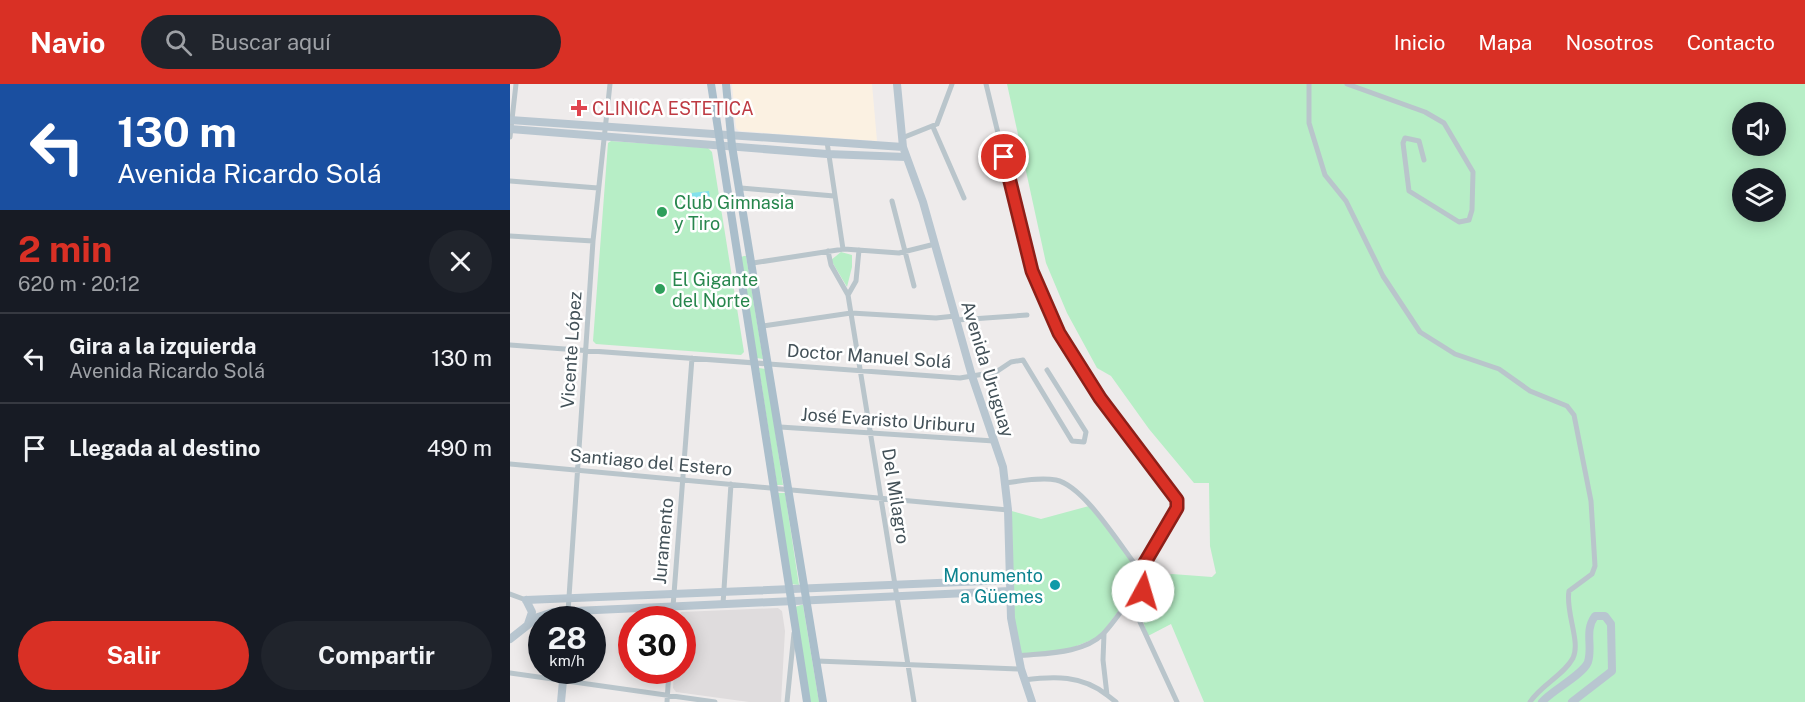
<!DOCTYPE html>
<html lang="es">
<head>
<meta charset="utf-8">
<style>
	:root { --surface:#171b24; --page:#20242c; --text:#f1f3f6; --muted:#9ea1a6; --line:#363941; --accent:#d93025 }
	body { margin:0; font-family:"Public Sans",sans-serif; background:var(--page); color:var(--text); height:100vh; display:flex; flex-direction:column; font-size:22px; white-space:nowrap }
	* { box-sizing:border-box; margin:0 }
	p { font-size:20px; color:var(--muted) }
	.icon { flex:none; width:33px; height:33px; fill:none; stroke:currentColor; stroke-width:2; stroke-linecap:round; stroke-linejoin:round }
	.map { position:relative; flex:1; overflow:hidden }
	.panel { display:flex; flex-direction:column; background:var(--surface); width:510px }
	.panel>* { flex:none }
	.guide { background:#1a4fa0; color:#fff; overflow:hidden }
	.fabs { position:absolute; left:1222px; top:18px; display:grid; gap:12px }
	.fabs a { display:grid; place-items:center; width:54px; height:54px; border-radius:50%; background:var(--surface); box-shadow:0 3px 15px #0003; font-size:30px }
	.speed { position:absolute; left:18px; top:522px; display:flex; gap:12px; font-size:30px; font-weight:700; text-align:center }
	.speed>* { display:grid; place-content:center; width:78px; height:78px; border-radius:50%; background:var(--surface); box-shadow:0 3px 15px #0003; line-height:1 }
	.speed small { font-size:15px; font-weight:400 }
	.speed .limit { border:9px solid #d22; background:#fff; color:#111 }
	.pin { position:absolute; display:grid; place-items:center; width:51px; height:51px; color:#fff; margin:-26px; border:3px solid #fff; border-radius:50%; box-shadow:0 2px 6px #0007 }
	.me { position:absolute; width:66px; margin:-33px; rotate:6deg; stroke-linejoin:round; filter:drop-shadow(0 0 4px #0008) }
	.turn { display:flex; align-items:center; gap:21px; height:126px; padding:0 18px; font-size:27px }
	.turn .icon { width:78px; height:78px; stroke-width:2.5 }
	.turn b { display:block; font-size:42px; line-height:51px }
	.round { display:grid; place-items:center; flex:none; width:63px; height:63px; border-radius:32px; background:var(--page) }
	.summary { display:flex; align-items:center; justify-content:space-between; height:102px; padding:0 18px }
	h1 { font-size:36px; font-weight:700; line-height:45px; color:var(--accent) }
	.cta { display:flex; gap:12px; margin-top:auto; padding:12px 18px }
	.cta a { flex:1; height:69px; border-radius:36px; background:var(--accent); color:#fff; font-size:24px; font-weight:700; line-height:69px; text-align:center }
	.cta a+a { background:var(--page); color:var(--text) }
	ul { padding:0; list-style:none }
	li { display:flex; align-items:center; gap:18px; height:90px; padding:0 18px; border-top:2px solid var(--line) }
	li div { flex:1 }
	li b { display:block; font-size:22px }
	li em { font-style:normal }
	header { display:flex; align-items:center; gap:36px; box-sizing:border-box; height:84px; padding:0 30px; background:var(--accent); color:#fff }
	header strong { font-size:28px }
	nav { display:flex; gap:33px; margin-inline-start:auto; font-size:21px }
	.search { width:420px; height:54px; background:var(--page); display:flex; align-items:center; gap:15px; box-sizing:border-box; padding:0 21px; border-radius:33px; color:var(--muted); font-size:22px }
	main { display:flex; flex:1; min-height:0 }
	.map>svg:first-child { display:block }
</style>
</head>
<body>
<header>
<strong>Navio</strong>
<div class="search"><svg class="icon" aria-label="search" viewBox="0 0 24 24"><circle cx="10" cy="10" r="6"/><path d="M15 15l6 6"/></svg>Buscar aquí</div>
<nav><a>Inicio</a><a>Mapa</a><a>Nosotros</a><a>Contacto</a></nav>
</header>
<main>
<section class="panel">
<div class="guide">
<div class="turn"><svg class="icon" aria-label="left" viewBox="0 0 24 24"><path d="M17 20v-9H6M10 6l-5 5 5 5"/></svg><div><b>130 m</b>Avenida Ricardo Solá</div></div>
</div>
<div class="summary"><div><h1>2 min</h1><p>620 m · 20:12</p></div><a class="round"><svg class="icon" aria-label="close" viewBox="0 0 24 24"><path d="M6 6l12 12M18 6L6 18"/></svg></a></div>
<ul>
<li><svg class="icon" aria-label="left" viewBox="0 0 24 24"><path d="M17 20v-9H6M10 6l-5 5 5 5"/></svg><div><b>Gira a la izquierda</b><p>Avenida Ricardo Solá</p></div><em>130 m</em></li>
<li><svg class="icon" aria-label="arrive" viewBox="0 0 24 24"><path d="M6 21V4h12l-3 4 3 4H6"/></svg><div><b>Llegada al destino</b></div><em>490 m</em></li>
</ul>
<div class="cta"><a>Salir</a><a>Compartir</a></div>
</section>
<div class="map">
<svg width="1295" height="618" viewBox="0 0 1295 618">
	<rect width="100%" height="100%" fill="#eeebeb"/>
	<path fill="#fbf1e2" d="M222 0H362L367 57 229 47 226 44Z"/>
	<path fill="#dfdcdd" d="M268 524 272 527 275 547 271 618H239L166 608 163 604 164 587 172 586V536L168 535 171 528Z"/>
	<path fill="#b7eec6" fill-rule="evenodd" d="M497 0H1295V618H694L661 540 638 552 633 537 638 495 662 490 702 493 706 489 700 462 699 399H684L639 345 601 292 587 284 557 229 536 179ZM1233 28H1266V62H1233ZM1233 94H1266V128H1233Z
		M101 57 198 64 202 68 234 268 231 271 86 260 83 257 98 59Z
		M331 168 342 171V183L337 203 321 176Z
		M234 172H236L253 275 247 274 231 173Z
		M249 284 256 285 273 401H267Z
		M268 409H275L289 501 280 500Z
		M579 422 627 483 632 494 630 498 589 553 559 565 508 572 501 531 498 426 531 435Z
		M291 521H293L309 618H300L285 523Z"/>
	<path fill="#83e1ec" d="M199 107 201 121 175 125 173 110Z"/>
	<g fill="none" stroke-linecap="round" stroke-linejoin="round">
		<path stroke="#b9c5cb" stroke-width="5" d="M476 0 517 168 543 237 590 314 667 416V424L630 487
			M799 0V39L815 91 836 117 873 192 910 248 945 270 989 285 1020 307 1057 322 1064 331 1081 417 1085 482 1082 490 1059 507C1055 527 1071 558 1063 574 1054 591 1031 601 1020 618
			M837 0 915 28 934 39 963 88 962 126 959 136 949 138 899 107 893 59 895 54 909 57 914 76
			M423 43 454 114
			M0 53 6 0
			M392 54 427 40 442 0
			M317 58 333 165
			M0 97 88 104
			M231 104 324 112
			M382 117 404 202
			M0 152 83 157
			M318 167 321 181 338 211 404 618
			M243 179 334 165 389 169 425 160
			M338 211 346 197 349 166
			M447 236 517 231
			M253 242 341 229 426 234 445 232
			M0 261 450 294 486 288 501 278 513 276 562 357 574 358 576 348 537 286
			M270 343 484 357
			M0 380 498 426
			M495 399C511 397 530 393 546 396 575 402 612 465 631 488L634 496 630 538 667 618
			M0 510 16 516
			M213 520 221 400
			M58 528 83 157 100 0
			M162 536 182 274
			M594 550 593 576 597 611 606 618
			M508 572C534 569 573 570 593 550 605 538 621 512 633 498
			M307 577 511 585
			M0 589 205 618
			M514 596C544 592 572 591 597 611
			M157 618 159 586
			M277 618 284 549"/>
		<path stroke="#b8c6d0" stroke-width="8" d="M387 0 393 63 413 118 462 292 493 383 498 426 501 534 511 585 522 618
			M0 36 393 63
			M0 45 317 70 396 73
			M16 516 500 496
			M16 516 22 528 18 540
			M0 555 28 533 43 528 500 507
			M51 618 54 586
			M1032 618C1042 606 1073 591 1078 578 1083 562 1074 547 1085 532H1095L1101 540 1102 587 1062 618"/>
		<path stroke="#aabecb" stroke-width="8" d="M201 0 297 618
			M216 0 222 62 313 618"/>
	</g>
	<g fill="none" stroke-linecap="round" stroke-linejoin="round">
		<g stroke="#8d1f18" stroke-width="15">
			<path id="route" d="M494 73 522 187 549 249 590 314 667 416V424L630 487 634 496 633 507"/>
		</g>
		<use href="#route" stroke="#d93025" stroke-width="10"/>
	</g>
	<path fill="#e0444e" stroke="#fff" stroke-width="2" d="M66 15h6v6h6v6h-6v6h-6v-6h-6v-6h6z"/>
	<g fill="#2e9e5b" stroke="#fff" stroke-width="2">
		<circle cx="152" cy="128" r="6"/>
		<circle cx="150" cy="205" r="6"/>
	</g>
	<circle fill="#0f9aa8" stroke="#fff" stroke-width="2" cx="545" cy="501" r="6"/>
	<g text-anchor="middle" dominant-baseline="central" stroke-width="5" stroke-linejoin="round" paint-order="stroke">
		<g font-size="18" fill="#be3a42" stroke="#fff" text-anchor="start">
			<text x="82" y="24">CLINICA ESTETICA</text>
		</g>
		<g font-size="18" fill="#27864d" stroke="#fff" text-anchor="start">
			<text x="164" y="118">Club Gimnasia<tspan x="164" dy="21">y Tiro</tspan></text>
			<text x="162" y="195">El Gigante<tspan x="162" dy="21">del Norte</tspan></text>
		</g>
		<g font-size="18" fill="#435158" stroke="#fff">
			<text transform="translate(61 266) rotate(-86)">Vicente López</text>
			<text transform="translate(359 272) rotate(4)">Doctor Manuel Solá</text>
			<text transform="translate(478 285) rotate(73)">Avenida Uruguay</text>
			<text transform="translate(378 336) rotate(4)">José Evaristo Uriburu</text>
			<text transform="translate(141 378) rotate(5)">Santiago del Estero</text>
			<text transform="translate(386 412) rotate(81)">Del Milagro</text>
			<text transform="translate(153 457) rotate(-85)">Juramento</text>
		</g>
		<g font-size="18" fill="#0d838f" stroke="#fff" text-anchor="end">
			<text x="533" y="491">Monumento<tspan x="533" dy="21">a Güemes</tspan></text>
		</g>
	</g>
</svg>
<div class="fabs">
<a><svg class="icon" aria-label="sound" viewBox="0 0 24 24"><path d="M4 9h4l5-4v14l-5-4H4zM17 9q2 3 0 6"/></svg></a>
<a><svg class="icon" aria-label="layers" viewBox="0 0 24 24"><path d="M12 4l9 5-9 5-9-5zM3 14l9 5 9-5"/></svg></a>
</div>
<div class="speed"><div>28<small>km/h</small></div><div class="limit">30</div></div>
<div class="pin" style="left:494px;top:73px;background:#d93025"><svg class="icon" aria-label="arrive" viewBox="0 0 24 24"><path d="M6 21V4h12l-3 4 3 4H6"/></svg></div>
<svg class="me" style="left:633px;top:507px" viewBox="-20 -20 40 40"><circle r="19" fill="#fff"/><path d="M0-13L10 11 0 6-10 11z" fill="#d93025"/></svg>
</div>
</main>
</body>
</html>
